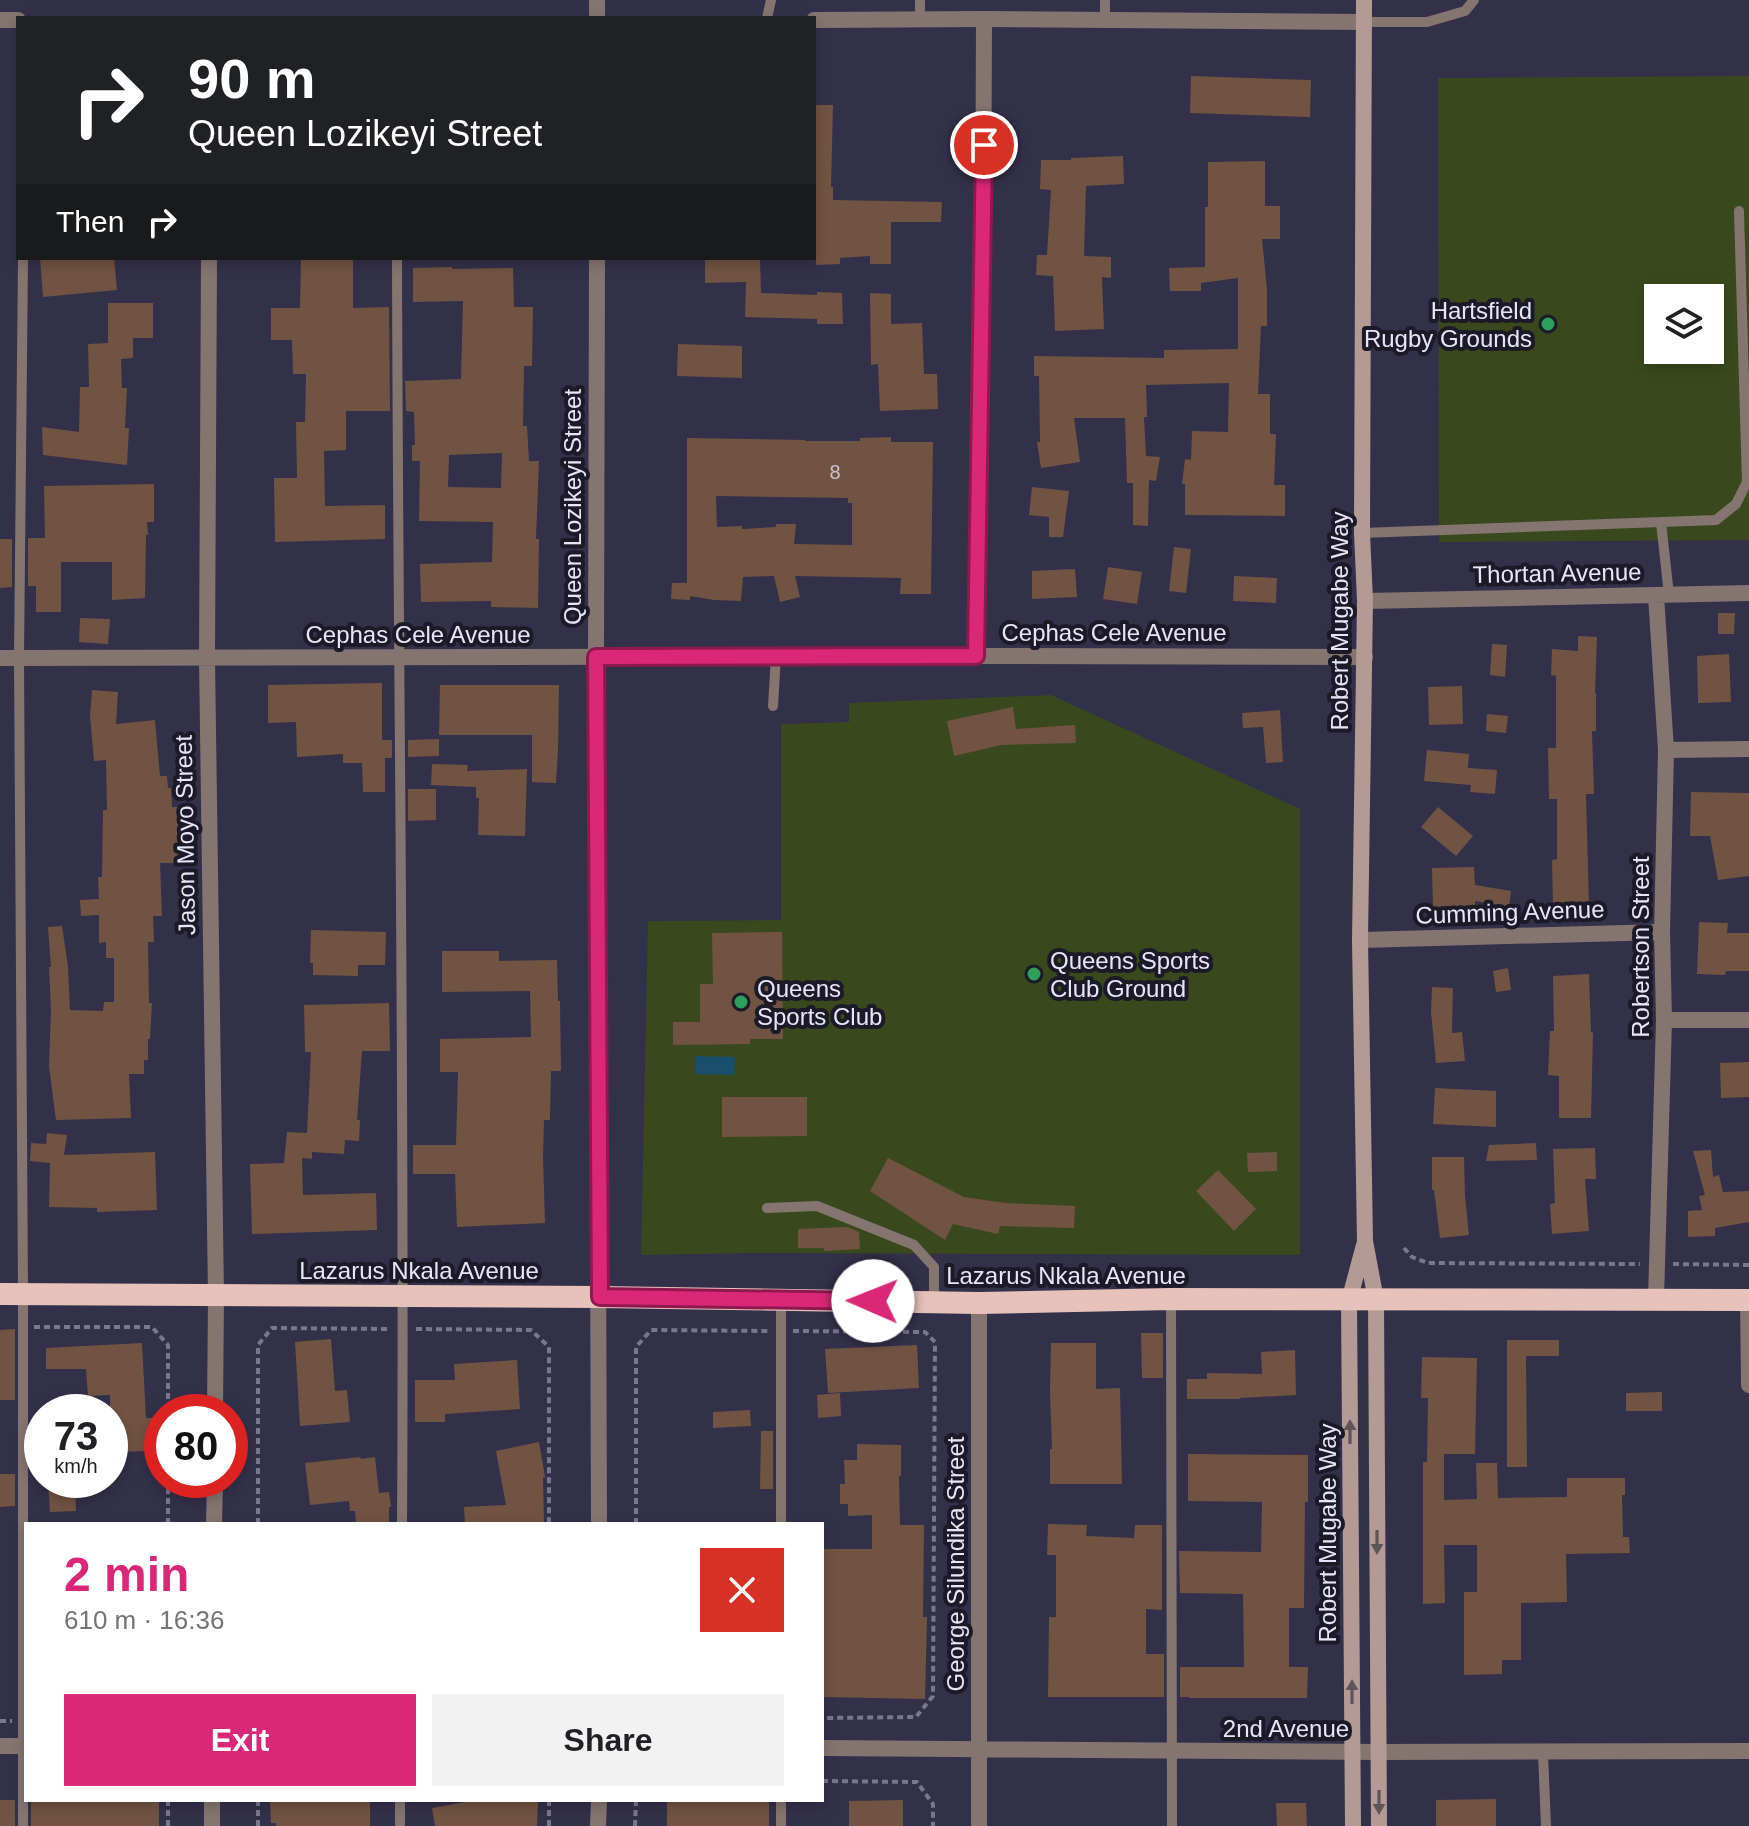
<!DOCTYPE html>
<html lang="en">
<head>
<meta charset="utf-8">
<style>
	:root { --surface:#fff; --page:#f2f2f2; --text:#202124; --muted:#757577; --accent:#db2777 }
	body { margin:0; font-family:Arial,sans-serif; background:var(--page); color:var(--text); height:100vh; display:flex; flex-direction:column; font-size:30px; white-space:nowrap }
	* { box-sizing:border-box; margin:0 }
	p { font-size:26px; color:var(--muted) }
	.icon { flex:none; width:44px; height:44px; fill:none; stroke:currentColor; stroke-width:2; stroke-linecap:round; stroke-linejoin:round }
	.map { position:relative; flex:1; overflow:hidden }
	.drawer { position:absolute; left:24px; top:1522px; width:800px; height:280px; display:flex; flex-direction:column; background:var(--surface); border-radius:0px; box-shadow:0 4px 12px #0003 }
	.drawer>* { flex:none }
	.guide { position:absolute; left:16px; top:16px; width:800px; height:244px; border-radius:0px; box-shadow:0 4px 12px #0003; background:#202124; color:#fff; overflow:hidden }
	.fabs { position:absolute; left:1644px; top:284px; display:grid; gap:16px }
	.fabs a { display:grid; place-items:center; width:80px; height:80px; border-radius:0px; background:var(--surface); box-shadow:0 4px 12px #0003; font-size:40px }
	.speed { position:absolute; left:24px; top:1394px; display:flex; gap:16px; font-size:40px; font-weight:700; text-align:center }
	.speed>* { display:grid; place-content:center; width:104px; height:104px; border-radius:50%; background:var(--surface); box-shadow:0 4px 12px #0003; line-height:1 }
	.speed small { font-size:20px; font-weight:400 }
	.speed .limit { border:12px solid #d22; background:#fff; color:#111 }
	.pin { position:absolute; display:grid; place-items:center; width:68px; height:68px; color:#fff; margin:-34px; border:4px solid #fff; border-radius:50%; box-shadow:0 2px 8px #0007 }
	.me { position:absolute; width:88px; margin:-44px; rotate:271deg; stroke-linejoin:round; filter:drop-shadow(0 0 6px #0008) }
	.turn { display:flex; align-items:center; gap:28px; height:168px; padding:0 40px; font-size:36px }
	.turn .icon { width:104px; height:104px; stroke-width:2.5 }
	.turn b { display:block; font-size:56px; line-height:68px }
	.then { display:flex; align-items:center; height:76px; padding:0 40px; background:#0003; gap:16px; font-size:30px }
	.round { display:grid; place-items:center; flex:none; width:84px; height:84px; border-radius:0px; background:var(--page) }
	.head { display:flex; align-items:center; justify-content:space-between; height:136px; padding:0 40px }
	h1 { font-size:48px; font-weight:700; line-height:60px; color:var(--accent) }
	.cta { display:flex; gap:16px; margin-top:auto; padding:16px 40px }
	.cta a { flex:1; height:92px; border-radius:0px; background:var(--accent); color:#fff; font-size:32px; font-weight:700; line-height:92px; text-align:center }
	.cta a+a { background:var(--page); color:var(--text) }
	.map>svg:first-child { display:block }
</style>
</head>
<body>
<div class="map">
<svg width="1749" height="1826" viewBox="0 0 1749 1826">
	<rect width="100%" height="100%" fill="#33304a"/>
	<path fill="#39491d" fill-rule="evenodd" d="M1749 76V540L1439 542 1438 78ZM1658 298H1710V350H1658Z
		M1051 695 1300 809V1255L755 1253 641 1255 648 921 781 920V724L849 722V703Z"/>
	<path fill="#194e6d" d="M696 1056 735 1057 734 1075 695 1074Z"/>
	<path fill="#715343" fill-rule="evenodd" d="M1191 76 1311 80 1310 117 1190 113Z
		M815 105H833L831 187H833V200L942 202 941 222H891V264H870V256L840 258V264L816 265V170H814Z
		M1123 156 1124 184 1086 186 1084 256 1111 257V278L1102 277 1104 329 1055 331 1053 276 1036 275 1037 255H1047L1051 190 1040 189 1041 160H1071V158Z
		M1265 161V206H1280V239H1262L1267 289V326H1261L1258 394H1270V434H1276L1274 485H1285V516L1185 515V484H1182L1185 459 1191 460 1192 431 1228 432 1229 383 1146 385 1147 417H1144L1146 456 1160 457 1156 481 1149 480 1148 526 1133 525V483H1127L1125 418H1074L1080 462 1041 468 1037 442H1040L1039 376H1034V356L1164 358V350L1238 349V278L1201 283V291H1170L1169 268 1205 267V207H1208V162Z
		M40 258H88V259L114 258 117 290 43 297Z
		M301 258H353V308L389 307 390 411H346V450L324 451 325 506 385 505V539L275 542 274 478H297L296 422H305L306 374H293L292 340H271V308H300Z
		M724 258H760L761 293 817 295V292L842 293 843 324H817V319L745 317 746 282 705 283V259Z
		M452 267V269L513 268 514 307H533L532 366H524L523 426H527L529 461H539L536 539H539L538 608 491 607V601L421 602 420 564 492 562 493 522 419 521 420 461H412V445H415L414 412 406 411 405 381 461 379 463 301 413 302V268ZM502 453 501 488 448 487 449 455Z
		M870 293 891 294V324L922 323 924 374H937L938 409 880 411 878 364 871 365Z
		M108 303H153V338H133V358L121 359 122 388H127L125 428H129L127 465 43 455 42 427 79 432 80 387H89L88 344 108 343Z
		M678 344 742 346V378L677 376Z
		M891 437V442H933L931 594H900L901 578 795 576 800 597 780 602 774 576 743 577 741 601 714 600 690 596V600L671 599 672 583H687V438L805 440V441H860V438ZM716 496 848 498V503H852V545L794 544 796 524H776V527L742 529V526L717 527Z
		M154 484V522H147L148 535H146L145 598 112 600V562H61V612H36V586H28V538H45L44 486Z
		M1032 487 1069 491 1063 537H1049V517L1029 515Z
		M0 539H12V587L0 588Z
		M1174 547 1191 549 1186 593 1169 591Z
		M1108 567 1142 572 1137 604 1103 599Z
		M1075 569 1077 597 1032 599V571Z
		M1234 576 1277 578 1276 603 1233 601Z
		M1718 613H1735L1734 634H1718Z
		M80 618 110 619 108 644 79 642Z
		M1578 636 1597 637 1595 693H1596V731H1592L1594 794H1586L1589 906 1553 907 1552 860 1557 859V799H1549L1548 748H1556V676L1551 675 1552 649 1578 651Z
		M1492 644 1507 645 1505 677 1490 675Z
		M1729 654 1731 702 1698 703 1697 656Z
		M382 683V740H392V758H385V792H363L362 763H343V754L297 757 296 722 268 723V685Z
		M440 685H559L558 751 556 783 532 782V735H439Z
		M1462 686 1463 724 1429 725 1428 687Z
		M92 690 118 692 116 724 155 720 160 776H167L168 788H171L172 807H178V863H160L162 916H153L154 942H148L149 1003H152L150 1039H148V1060H144V1074H129L131 1118 56 1120 49 1066 51 1011 49 967H51L48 927 62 926 68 966 70 1010 103 1011 104 1002H114V958H106V942L99 943V915L81 916 80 900 99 899 98 877H102L103 810H107L106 760 94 761 90 715Z
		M1013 707 1016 729 1075 725 1076 743 1001 745 954 756 947 721Z
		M1280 710 1283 762 1266 763 1263 727 1243 728 1242 713Z
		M1487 714 1508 716 1506 733 1486 731Z
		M439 739V756L408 757V740Z
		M1427 750 1469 754 1468 768 1497 770 1495 794 1470 792 1471 785 1424 781Z
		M432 764 468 765 467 771 527 769 525 836 478 835 479 798H476V787L431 785Z
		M408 789H436V820L408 821Z
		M1691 792 1749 793V876L1718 880 1710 836H1690Z
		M1438 807 1473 836 1456 856 1421 827Z
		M1474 867 1475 885 1511 891 1509 907 1475 901V907L1433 908 1432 868Z
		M1699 922 1728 923 1727 933H1749V971H1726L1725 975 1697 974Z
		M311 930 386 932 385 965H358V976L313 975V963H310Z
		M782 932 783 1039H750V1044L673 1045V1022H700V984H713L712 933Z
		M442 951H499V961L557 960 558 1001H560L561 1071H551L550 1120H544L543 1157 545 1223 457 1227 455 1174H413V1145H456L458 1072H440V1039L531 1037 530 991 442 992Z
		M1508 968 1511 990 1496 992 1493 971Z
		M1589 974 1591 1032 1593 1033 1591 1118H1559V1076L1548 1075 1550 1031H1554L1553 976Z
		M1432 987 1453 988 1452 1033 1462 1032 1465 1061 1436 1063 1431 1012Z
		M389 1003 390 1051H362L357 1120H360L359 1141 345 1140 344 1154 312 1152V1159L302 1158 303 1195 376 1193 377 1230 252 1234 250 1164 284 1163 287 1132 307 1133 311 1052H305L304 1005Z
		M1749 1062V1097L1721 1098 1720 1063Z
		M1435 1088 1496 1091V1127L1433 1124Z
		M722 1097H807V1136L722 1137Z
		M47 1133 67 1135 64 1155 155 1152 157 1210 97 1212V1208L49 1207 50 1163 30 1161 31 1143 46 1144Z
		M1536 1143 1537 1160 1486 1161 1489 1145Z
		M1595 1148 1596 1179H1585L1589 1231 1552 1234 1550 1204 1555 1203 1553 1149Z
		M1711 1150 1713 1177 1719 1175 1723 1192 1749 1191V1222L1715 1228V1236L1688 1237V1211L1702 1210 1699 1196 1705 1195 1693 1151Z
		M1277 1152V1171L1248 1172 1247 1153Z
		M1432 1157H1464L1465 1196 1469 1235 1440 1238 1434 1190H1432Z
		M888 1158 964 1197 1005 1203 1075 1206 1074 1228 1000 1226 998 1234 953 1224 945 1240 870 1191Z
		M1218 1170 1256 1209 1234 1231 1196 1191Z
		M847 1227 859 1232 860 1249 824 1251V1248H798V1229Z
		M15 1329V1400H0V1330Z
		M1141 1333H1163V1378H1142Z
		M331 1339 335 1391 347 1390 350 1422 300 1426 295 1342Z
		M1507 1340H1559V1356H1526L1527 1467H1507Z
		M142 1343 146 1418H154V1451L110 1452V1395L88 1396 86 1369H46V1348Z
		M1051 1343H1096V1389L1120 1388 1122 1484H1050V1449H1052L1050 1391Z
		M917 1345 919 1388 828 1393 825 1349Z
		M1295 1350 1296 1395 1240 1398V1399H1187V1379H1207V1373L1262 1374 1261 1352Z
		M1422 1357 1477 1358 1475 1454H1444V1500L1477 1499 1476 1463H1497L1498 1498 1567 1497V1478H1625V1495H1622L1623 1537H1629L1630 1553 1566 1554 1567 1602 1521 1603V1660H1502V1674L1464 1675V1592H1477V1545H1444L1445 1603 1423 1604V1462H1427L1428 1398H1421Z
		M517 1360 520 1409 445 1414V1422H415V1380H455L454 1364Z
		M1662 1392V1411H1626V1393Z
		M840 1393 841 1416 818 1418 817 1395Z
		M750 1410 751 1426 713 1428V1412Z
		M761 1431H773V1489H760Z
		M539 1442 545 1477 543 1478 544 1524H465L464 1507 506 1505 496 1451Z
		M857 1444 901 1445V1476H899L900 1525H924L923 1617H927L925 1699 822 1697 824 1593H822V1549H872V1515L848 1516V1504H840V1484H845L844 1460H857Z
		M1188 1454 1308 1455V1502H1305L1304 1608H1289V1667H1308L1307 1698H1189V1697H1180V1667H1244L1243 1594 1180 1593 1179 1551 1261 1552 1262 1502 1188 1501Z
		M360 1457 361 1459 375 1457 379 1493 389 1492 391 1507H389V1524H356L355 1511H350L349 1501 310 1505 305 1463Z
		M0 1474H15V1506L0 1507Z
		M48 1480H72V1487H75L76 1511 50 1512Z
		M1048 1524 1087 1525 1086 1536 1134 1538 1135 1525H1162V1610L1146 1609V1654H1164V1697H1048L1049 1617H1056V1555H1047Z
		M1496 1799V1826H1436V1800Z
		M0 1800H15V1826H0Z
		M31 1800 159 1801V1826H31Z
		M270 1800H370V1826H276V1823H271Z
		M465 1800 538 1801 537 1826H435L432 1808 465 1802Z
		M667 1800H769V1826H667Z
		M903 1800V1826H849V1801Z
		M1276 1803H1306L1307 1826H1277Z"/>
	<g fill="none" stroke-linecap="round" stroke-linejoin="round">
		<path stroke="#79778e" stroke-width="4" stroke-dasharray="6 4" stroke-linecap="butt" d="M1404 1248 1412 1257 1428 1263 1640 1264
			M1673 1264 1749 1265
			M34 1327H152L168 1345V1412
			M416 1329 531 1330 549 1347V1524
			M793 1331 925 1332 935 1342 933 1696 916 1717 822 1718
			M168 1524V1480
			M258 1524V1345L272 1328 391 1329
			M636 1524V1347L651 1330 769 1331
			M0 1721H12
			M822 1781 917 1782 933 1804V1826
			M258 1800V1826
			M549 1800V1826
			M168 1826V1800
			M635 1826 636 1800"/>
		<path stroke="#857571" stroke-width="10" d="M1105 0V20
			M767 18 771 0
			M920 19V0
			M1364 22H1427L1465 11 1474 0
			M23 258 19 658 23 1294V1826
			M397 258C398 680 405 1102 402 1524
			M1661 522 1669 595
			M1362 533 1716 520 1736 504 1747 482 1739 211
			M773 706 776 656
			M767 1208 817 1206 914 1245 934 1267V1302
			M1171 1300 1172 1826
			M781 1524V1299
			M1543 1753 1546 1826
			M400 1800V1826
			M781 1826V1800"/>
		<path stroke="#857571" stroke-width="16" d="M209 258 207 659 216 1296 215 1412
			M1365 601 1749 593
			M976 656 983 272 984 19
			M0 658 976 656 1365 657
			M1666 750 1749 749
			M1360 940 1662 932
			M1664 1020H1749
			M1656 1299 1664 1020 1662 932 1666 750 1656 595
			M1748 1300 1749 1385
			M979 1303V1826
			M214 1524 215 1480
			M0 1746H26
			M822 1748 1378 1752 1749 1751
			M212 1826V1800"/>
		<path stroke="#857571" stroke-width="16" d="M597 18V0
			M0 20H18
			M814 20 984 19 1364 22
			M597 258 596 657 599 1524
			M598 1826 599 1800"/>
		<path stroke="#b39a94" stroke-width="16" d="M1364 0 1362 533 1365 601 1360 940 1365 1241 1376 1300 1379 1826
			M1353 1826 1349 1301 1364 1245"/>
		<path stroke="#e7c2ba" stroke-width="22" d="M0 1294 600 1297 979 1303 1171 1299 1749 1300"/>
	</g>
	<defs><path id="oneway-solid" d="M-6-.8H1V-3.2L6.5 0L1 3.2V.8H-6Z" transform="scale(2)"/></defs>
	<g fill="#5f5458">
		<use href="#oneway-solid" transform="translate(1350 1432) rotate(-90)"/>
		<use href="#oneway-solid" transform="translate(1377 1542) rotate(90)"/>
		<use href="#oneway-solid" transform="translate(1352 1692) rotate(-90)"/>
		<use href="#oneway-solid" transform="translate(1379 1802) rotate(90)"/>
	</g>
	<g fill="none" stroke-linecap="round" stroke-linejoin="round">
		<g stroke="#8e194d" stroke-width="20">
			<path id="route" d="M873 1301 600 1297 596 657 976 656 984 145"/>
		</g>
		<use href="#route" stroke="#db2777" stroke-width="14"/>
	</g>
	<g fill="#2e9e5b" stroke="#1b1a26" stroke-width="3">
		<circle cx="1548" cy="324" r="8"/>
		<circle cx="1034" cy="974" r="8"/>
		<circle cx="741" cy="1002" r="8"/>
	</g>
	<g text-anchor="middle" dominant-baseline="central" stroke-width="8" stroke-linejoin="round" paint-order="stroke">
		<g font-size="20" fill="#cac1cb">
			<text x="835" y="472">8</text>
		</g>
		<g font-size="24" fill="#e7e6f8" stroke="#1b1a26" text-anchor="start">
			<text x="1532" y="310" text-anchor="end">Hartsfield<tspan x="1532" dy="28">Rugby Grounds</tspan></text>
			<text x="1050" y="960">Queens Sports<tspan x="1050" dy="28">Club Ground</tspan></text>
			<text x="757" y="988">Queens<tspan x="757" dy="28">Sports Club</tspan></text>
		</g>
		<g font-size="24" fill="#e7e6f8" stroke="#1b1a26">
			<text transform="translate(572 507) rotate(-90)">Queen Lozikeyi Street</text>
			<text transform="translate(1557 573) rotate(-1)">Thortan Avenue</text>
			<text transform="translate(1339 621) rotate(-90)">Robert Mugabe Way</text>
			<text x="1114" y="632">Cephas Cele Avenue</text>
			<text x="418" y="634">Cephas Cele Avenue</text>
			<text transform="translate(185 835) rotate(-91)">Jason Moyo Street</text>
			<text transform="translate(1510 912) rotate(-2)">Cumming Avenue</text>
			<text transform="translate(1640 947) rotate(-90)">Robertson Street</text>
			<text x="419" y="1270">Lazarus Nkala Avenue</text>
			<text x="1066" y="1275">Lazarus Nkala Avenue</text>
			<text transform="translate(1327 1533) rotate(-90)">Robert Mugabe Way</text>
			<text transform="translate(955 1564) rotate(-90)">George Silundika Street</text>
			<text x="1286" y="1728">2nd Avenue</text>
		</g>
	</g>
</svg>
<div class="fabs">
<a><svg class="icon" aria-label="layers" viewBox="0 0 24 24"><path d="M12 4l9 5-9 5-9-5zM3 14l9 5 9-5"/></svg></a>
</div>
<div class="speed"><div>73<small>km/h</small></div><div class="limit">80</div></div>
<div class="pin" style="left:984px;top:145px;background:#d93025"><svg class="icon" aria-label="arrive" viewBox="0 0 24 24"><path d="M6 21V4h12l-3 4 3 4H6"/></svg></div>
<svg class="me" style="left:873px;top:1301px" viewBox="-20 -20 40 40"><circle r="19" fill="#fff"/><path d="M0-13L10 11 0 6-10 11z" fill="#db2777"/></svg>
<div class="guide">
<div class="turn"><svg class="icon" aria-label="right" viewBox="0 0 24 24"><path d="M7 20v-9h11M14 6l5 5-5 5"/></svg><div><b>90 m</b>Queen Lozikeyi Street</div></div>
<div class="then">Then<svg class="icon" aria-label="right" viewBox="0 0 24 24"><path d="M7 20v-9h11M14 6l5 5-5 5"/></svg></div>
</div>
<section class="drawer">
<div class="head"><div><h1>2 min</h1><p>610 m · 16:36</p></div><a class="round" style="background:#d93025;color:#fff"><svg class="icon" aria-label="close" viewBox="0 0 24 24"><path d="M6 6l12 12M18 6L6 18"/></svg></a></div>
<div class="cta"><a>Exit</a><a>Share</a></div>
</section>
</div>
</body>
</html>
